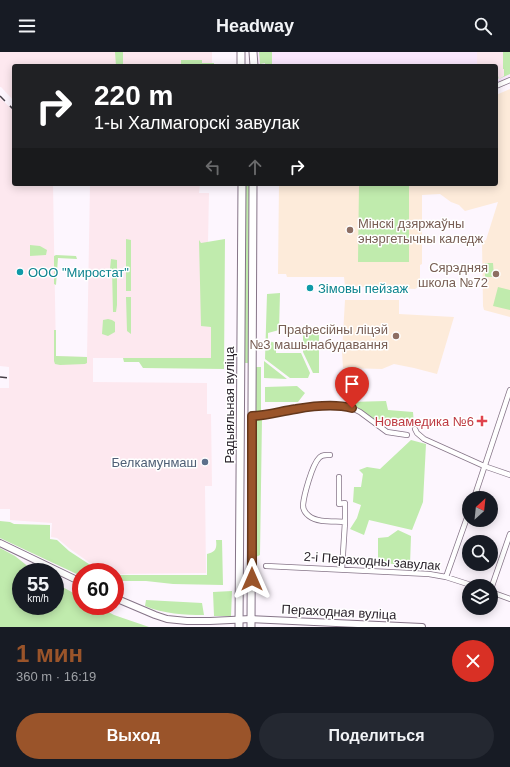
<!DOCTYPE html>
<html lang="ru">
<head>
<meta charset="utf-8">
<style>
	:root { --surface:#171b24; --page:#242831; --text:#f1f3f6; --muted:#9ea1a6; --accent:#9a542a }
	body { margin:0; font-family:Arial,sans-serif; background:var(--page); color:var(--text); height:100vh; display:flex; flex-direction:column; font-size:15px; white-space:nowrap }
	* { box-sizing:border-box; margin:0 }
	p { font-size:13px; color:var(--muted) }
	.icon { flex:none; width:22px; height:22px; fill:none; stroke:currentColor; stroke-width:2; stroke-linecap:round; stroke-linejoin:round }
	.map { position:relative; height:575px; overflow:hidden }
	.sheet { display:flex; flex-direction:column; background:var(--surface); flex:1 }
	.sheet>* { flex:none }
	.top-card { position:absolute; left:12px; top:12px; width:486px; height:122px; border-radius:4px; box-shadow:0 2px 10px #0003; background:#202124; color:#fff; overflow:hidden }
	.needle { width:26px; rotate:27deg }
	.controls { position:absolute; left:462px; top:439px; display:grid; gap:8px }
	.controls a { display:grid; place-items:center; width:36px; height:36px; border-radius:50%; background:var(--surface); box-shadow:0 2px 10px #0003; font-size:20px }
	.speed { position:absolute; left:12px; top:511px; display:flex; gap:8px; font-size:20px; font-weight:700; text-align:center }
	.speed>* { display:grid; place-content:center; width:52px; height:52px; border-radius:50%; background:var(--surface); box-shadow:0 2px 10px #0003; line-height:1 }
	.speed small { font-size:10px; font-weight:400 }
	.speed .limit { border:6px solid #d22; background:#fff; color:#111 }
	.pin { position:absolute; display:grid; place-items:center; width:34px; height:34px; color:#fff; margin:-41px -17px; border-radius:50% 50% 50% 0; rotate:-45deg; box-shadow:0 0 4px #0007 }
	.pin .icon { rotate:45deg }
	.me { position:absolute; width:44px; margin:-22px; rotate:0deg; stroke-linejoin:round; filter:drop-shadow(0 0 3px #0008) }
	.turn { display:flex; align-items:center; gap:14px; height:84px; padding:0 16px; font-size:18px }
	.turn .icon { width:52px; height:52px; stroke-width:2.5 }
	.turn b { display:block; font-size:28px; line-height:34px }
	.lanes { display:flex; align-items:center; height:38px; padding:0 16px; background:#0003; justify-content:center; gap:20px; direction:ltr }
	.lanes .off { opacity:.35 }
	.round { display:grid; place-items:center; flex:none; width:42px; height:42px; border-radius:21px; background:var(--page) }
	.head { display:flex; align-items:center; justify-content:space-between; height:68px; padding:0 16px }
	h1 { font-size:24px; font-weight:700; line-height:30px; color:var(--accent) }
	.primary-button { display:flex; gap:8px; margin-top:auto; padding:8px 16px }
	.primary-button a { flex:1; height:46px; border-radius:24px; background:var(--accent); color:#fff; font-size:16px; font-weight:700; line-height:46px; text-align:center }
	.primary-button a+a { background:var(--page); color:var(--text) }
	header { display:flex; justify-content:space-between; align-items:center; height:52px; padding:0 16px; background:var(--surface); font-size:18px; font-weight:700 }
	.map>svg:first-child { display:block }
</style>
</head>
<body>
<header><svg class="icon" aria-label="menu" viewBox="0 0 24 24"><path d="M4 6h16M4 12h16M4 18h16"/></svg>Headway<svg class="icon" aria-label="search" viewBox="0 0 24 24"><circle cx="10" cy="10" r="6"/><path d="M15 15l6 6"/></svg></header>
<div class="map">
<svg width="510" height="575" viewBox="0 0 510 575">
	<rect width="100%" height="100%" fill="#fdf6fe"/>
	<path fill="#fae7fd" d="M258 0H510V31L496 37V14H258Z"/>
	<path fill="#fde8ef" d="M0 0H212V11H208V14H14V49L1 35H0Z
		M477 0H503V16L504 17V24L499 27 498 24H496V14H477Z
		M0 46 14 59V132H53L56 304 87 305 90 132H200L199 141H209L208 190 211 275V306H93V330L207 331V362H211L212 434H205L206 521 115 522V520H103L70 497 57 486 51 485 52 471 10 468V457H0V336H9V315L0 314Z"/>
	<path fill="#fdebda" d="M510 37V265L484 258 483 254 482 190 486 188 498 150 465 159 459 153 451 150 440 142 422 143V212L420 213V234L415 237 345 234 344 225H287L286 222H278L279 132H496V43Z
		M345 248H399V262L454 265 437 322 414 316 394 312 382 317 343 316 342 300Z"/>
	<path fill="#c0ebad" d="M115 0H123V14H116Z
		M259 0H272V14H265V11L260 12Z
		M503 0H510V22L499 27 497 25 498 24 499 27 504 24V17H503Z
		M181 8H202V11H214V14H181Z
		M244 132H249L248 311H243Z
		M359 133 409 134V210H358Z
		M126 187 131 188V239H126Z
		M225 187 224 317 143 316 139 310H124L123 306H211V275L201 274 199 188 201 191Z
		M30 193 40 194 47 198 46 203 30 204Z
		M56 203 76 204 77 207 58 206 56 233 54 232V204Z
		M111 207 117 208V253L116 260H113L112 217H110Z
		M485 211H493L494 225H485Z
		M498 235 510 238V258L493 254Z
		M280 241 279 278 268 281V289L276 291V301H301L310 321 308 326H290L265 307 267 242Z
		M126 245H131V282L127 279Z
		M108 267 112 268 115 270V280L108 284 102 282 103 268Z
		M54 278H56V304L87 305V311L85 312 60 313 55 312 54 309Z
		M299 280 319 281V321H313L303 300V283H300Z
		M264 309 287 327 264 326Z
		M255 315H261V362L256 361 255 358Z
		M297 334 305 341 298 350H265V335Z
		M386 349 388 358 413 360 414 373H382L350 350Z
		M262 366 260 503 256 505 255 492 256 367Z
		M411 388 426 392 423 450 412 478 369 468 364 483 350 477 357 466 361 453 353 450 354 435H361L363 422 359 418 367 415 380 417Z
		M0 469 10 470 14 472 50 473V487L57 488 69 499 101 520H81V524L0 486Z
		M398 478 411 484 410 513 378 511V486L388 485Z
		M216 488H222L223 533 173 532 146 529H115V523H207V502C216 500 217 496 216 488Z
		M0 496 15 504 35 520H21V554H55V531L81 545V554H97L114 563 149 575H0Z
		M232 539 231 564H214L213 540Z
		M146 548 202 551 204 563C184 563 164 562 145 554Z"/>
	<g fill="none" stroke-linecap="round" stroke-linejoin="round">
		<g stroke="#867588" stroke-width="6">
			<path id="minor" d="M496 34 510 28
				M252 364 262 363 296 357 332 353 343 354 352 356 360 360 387 380 407 383
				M415 377 417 381 424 387 484 414 510 423
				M330 403C326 403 322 402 319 406 312 413 304 443 303 453 303 457 305 461 309 464 318 471 334 469 345 470
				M339 425V452L345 451V470L342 517
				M474 446 510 338
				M266 514 429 522 446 525 474 534
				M446 525 469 460
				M491 537 510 482
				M491 540 510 547"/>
		</g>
		<g stroke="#867588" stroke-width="8">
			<path id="tertiary" d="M0 491 81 530
				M115 546 155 563 167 567 187 569H210L251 567 422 575"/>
		</g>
		<g stroke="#867588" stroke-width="9">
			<path id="primary" d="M253 0 254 14
				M241 14V0
				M239 575 242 132
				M251 575 253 132"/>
		</g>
		<use href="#minor" stroke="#fff" stroke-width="4.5"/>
		<use href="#tertiary" stroke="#fff" stroke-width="6"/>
		<use href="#primary" stroke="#fff" stroke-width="7"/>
		<path stroke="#453e46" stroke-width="1.5" stroke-dasharray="7 7" stroke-linecap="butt" d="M0 44 14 58
			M0 325 9 326"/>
	</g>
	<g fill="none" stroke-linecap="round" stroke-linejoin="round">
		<g stroke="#64371b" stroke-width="10">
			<path id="route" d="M252 527V364C267 364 281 359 296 357 313 354 336 352 352 356"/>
		</g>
		<use href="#route" stroke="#9a542a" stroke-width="7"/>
	</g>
	<g fill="#8d6e63" stroke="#fff" stroke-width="1.5">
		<circle cx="350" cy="178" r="4"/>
		<circle cx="496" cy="222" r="4"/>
		<circle cx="396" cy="284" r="4"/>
	</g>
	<g fill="#0f9aa8" stroke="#fff" stroke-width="1.5">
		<circle cx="20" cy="220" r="4"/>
		<circle cx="310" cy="236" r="4"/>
	</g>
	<path fill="#e0444e" stroke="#fff" stroke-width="1.5" d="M480 363h4v4h4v4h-4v4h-4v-4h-4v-4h4z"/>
	<circle fill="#5c6f8a" stroke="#fff" stroke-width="1.5" cx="205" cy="410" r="4"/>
	<g text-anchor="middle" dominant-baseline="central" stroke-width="3" stroke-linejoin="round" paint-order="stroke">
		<g font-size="13" fill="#785e54" stroke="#fff" text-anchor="end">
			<text x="358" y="171" text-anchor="start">Мінскі дзяржаўны<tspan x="358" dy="15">энэргетычны каледж</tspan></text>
			<text x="488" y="215">Сярэдняя<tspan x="488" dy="15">школа №72</tspan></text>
			<text x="388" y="277">Прафесійны ліцэй<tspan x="388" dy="15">№3 машынабудавання</tspan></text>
		</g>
		<g font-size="13" fill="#0d838f" stroke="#fff" text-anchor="start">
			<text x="28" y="220">ООО "Миростат"</text>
			<text x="318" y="236">Зімовы пейзаж</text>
		</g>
		<g font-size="13" fill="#2b242c" stroke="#fff">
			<text transform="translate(229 353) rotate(-90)">Радыяльная вуліца</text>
			<text transform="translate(372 509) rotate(4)">2-і Пераходны завулак</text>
			<text transform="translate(339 560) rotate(3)">Пераходная вуліца</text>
		</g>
		<g font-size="13" fill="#be3a42" stroke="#fff" text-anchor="end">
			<text x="474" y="369">Новамедика №6</text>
		</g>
		<g font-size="13" fill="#4e5e75" stroke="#fff" text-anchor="end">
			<text x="197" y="410">Белкамунмаш</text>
		</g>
	</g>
</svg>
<div class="controls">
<a><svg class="needle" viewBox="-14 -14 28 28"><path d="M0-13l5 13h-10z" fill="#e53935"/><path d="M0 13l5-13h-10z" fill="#9ea1a6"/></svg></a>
<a><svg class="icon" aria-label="search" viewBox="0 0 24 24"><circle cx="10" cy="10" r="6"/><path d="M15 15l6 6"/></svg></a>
<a><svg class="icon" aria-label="layers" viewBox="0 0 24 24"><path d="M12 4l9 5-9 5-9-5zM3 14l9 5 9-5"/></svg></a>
</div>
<div class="speed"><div>55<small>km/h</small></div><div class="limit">60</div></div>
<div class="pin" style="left:352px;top:356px;background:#d93025"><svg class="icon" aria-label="arrive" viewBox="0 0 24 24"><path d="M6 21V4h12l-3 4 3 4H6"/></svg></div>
<svg class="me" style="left:252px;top:527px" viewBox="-20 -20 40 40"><path d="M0-17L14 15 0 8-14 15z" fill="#9a542a" stroke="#fff" stroke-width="4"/></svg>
<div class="top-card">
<div class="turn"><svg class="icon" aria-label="right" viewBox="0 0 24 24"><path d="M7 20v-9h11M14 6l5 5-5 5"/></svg><div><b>220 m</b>1-ы Халмагорскі завулак</div></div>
<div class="lanes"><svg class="icon off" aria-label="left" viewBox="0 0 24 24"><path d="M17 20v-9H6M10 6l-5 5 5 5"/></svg><svg class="icon off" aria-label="ahead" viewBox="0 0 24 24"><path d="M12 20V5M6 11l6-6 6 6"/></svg><svg class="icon" aria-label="right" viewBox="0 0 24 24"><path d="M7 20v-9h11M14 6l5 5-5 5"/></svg></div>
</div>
</div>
<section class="sheet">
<div class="head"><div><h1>1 мин</h1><p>360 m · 16:19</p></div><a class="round" style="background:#d93025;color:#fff"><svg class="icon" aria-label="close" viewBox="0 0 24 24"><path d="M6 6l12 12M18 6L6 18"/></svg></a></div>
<div class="primary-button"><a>Выход</a><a>Поделиться</a></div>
</section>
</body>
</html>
